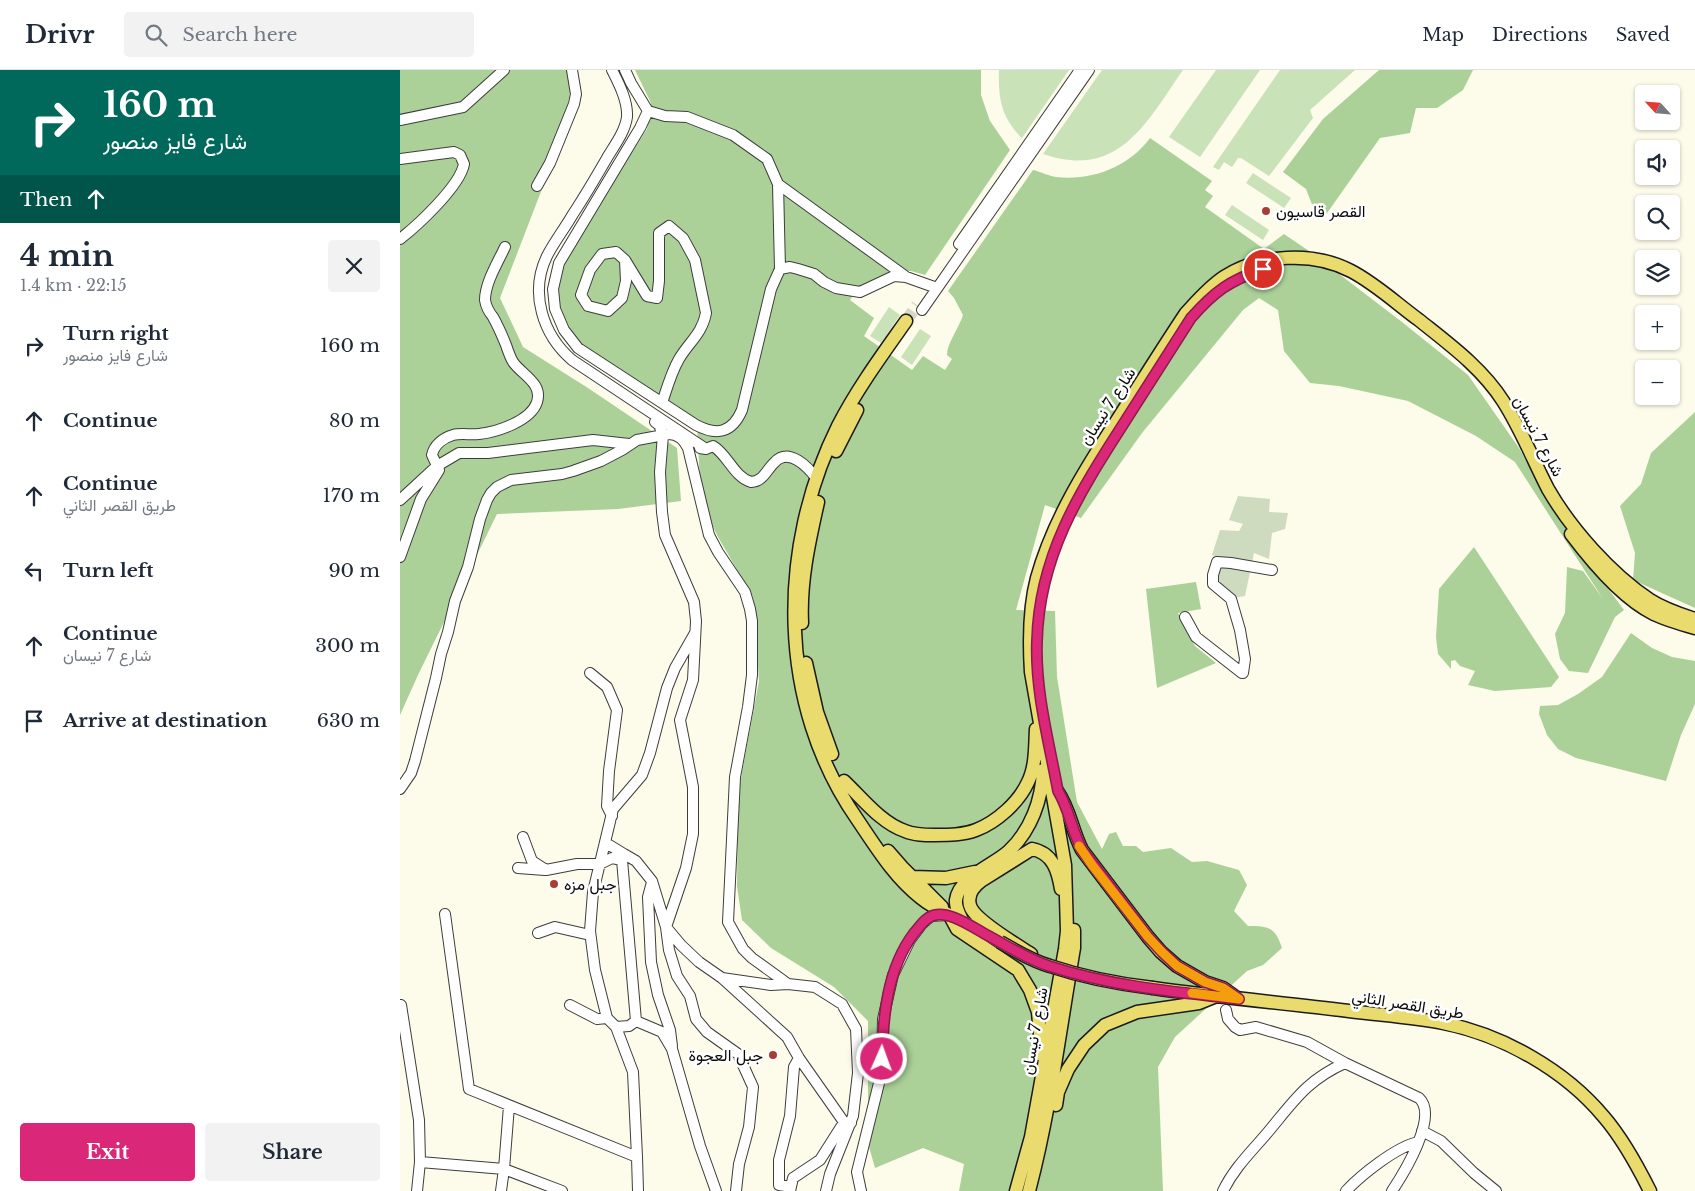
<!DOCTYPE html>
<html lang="en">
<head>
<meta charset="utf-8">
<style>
	:root { --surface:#fff; --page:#f2f2f3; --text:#1f2937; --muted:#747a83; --line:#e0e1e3; --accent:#db2777 }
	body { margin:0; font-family:"Libre Baskerville",Vazirmatn,serif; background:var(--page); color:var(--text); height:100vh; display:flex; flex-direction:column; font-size:19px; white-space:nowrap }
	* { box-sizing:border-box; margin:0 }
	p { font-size:16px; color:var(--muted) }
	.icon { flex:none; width:28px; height:28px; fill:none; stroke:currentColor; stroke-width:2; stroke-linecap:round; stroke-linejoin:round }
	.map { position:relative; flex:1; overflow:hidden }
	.panel { display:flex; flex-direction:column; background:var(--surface); width:400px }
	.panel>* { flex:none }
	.banner { background:#00695c; color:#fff; overflow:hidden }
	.needle { width:32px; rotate:296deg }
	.tools { position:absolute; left:1235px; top:15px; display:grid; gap:10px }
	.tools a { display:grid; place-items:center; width:45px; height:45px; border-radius:5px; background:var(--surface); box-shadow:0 1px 4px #0004; font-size:25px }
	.pin { position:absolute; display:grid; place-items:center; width:42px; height:42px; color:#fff; margin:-21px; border:2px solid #fff; border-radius:50%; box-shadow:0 1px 5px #0007 }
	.me { position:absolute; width:55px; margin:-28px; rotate:2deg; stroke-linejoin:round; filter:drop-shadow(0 0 4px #0008) }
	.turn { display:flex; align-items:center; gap:18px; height:105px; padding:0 20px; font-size:22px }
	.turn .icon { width:65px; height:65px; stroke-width:2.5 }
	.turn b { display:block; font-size:35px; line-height:42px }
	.then { display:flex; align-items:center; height:48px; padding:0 20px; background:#0003; gap:10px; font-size:19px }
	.round { display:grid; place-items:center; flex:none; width:52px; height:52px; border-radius:5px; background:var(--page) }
	.overview { display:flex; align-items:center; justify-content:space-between; height:85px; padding:0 20px }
	h1 { font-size:30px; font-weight:800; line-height:38px }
	.cta { display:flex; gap:10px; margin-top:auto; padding:10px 20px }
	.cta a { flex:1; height:58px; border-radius:5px; background:var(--accent); color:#fff; font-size:20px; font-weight:800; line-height:58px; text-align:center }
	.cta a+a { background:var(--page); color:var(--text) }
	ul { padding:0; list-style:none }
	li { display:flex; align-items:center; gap:15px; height:75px; padding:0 20px }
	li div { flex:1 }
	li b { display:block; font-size:19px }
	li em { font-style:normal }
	header { display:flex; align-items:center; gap:30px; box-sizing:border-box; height:70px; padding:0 25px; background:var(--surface); border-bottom:1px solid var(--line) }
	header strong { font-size:24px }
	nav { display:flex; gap:28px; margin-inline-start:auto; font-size:18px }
	.search { width:350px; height:45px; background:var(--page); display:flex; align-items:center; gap:12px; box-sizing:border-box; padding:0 18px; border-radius:5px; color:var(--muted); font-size:19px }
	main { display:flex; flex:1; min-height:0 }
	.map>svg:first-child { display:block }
</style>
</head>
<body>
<header>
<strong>Drivr</strong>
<div class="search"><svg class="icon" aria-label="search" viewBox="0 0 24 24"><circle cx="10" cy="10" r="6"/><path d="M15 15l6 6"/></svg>Search here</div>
<nav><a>Map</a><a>Directions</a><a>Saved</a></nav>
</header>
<main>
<section class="panel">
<div class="banner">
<div class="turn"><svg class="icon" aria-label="right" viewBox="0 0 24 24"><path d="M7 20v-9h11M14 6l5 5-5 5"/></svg><div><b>160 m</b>شارع فايز منصور</div></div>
<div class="then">Then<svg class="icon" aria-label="ahead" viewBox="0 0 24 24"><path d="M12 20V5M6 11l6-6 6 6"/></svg></div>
</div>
<div class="overview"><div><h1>4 min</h1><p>1.4 km · 22:15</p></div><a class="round"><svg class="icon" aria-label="close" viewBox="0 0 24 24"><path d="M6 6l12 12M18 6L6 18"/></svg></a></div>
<ul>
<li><svg class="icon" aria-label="right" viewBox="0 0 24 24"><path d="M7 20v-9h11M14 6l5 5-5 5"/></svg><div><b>Turn right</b><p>شارع فايز منصور</p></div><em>160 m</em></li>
<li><svg class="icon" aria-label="ahead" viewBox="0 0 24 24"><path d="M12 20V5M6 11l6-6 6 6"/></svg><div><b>Continue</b></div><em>80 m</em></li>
<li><svg class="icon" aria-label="ahead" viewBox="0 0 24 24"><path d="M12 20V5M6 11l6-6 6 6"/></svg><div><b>Continue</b><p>طريق القصر الثاني</p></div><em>170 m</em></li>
<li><svg class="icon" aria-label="left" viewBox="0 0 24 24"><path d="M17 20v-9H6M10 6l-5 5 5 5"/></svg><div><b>Turn left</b></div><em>90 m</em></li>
<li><svg class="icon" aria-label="ahead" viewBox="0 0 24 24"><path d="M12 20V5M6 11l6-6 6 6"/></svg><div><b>Continue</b><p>شارع 7 نيسان</p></div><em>300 m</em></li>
<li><svg class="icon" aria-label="arrive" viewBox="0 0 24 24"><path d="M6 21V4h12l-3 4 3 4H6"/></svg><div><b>Arrive at destination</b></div><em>630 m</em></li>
</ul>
<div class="cta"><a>Exit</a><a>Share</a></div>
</section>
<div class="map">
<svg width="1295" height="1121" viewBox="0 0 1295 1121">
	<rect width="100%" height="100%" fill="#fdfbea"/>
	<path fill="#c9e2b8" d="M599 0H669L622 68C601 48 598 27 599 0Z
		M702 0H783C746 53 719 110 643 84Z
		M816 0H860L800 87 769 67Z
		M880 0H955L910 40 913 48 869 106 841 88H838L832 97 824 92 819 100 813 97Z
		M853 103 891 128 884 138 846 113Z
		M832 135 869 160 863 170 825 145Z
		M489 237 500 245 481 273 470 266Z
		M520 259 531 266 512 295 501 287Z"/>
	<path fill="#abd199" d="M0 0H174L162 67 100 228 123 277 188 318 277 378 281 431 218 439 97 444 18 605 0 645Z
		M235 0H581V25L590 51 610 80 525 205 511 201H497L458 217 450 230 474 248 464 266 512 300 523 286 545 300 552 289 547 285C547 273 559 258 563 245L554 228 548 221 633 100C641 102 649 106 656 107 692 111 729 97 750 68L812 111 805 120 813 126 805 137 864 179 884 164 909 181 1002 252 1068 305 1119 378 1152 437 1192 497 1224 540 1215 547 1188 603 1169 601 1160 589 1155 564 1165 543 1167 497 1183 501 1203 529 1115 392 1076 366 1008 331 939 316 910 313 884 281 878 240 859 228 843 240 742 363 681 448 645 435 616 540 655 541 657 607 677 732 702 779 709 764 716 762 723 776H736L743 782 771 778 792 792 807 791 839 800 847 815 834 841 848 856C869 856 875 857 882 878L863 895 847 901 775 967 758 997 763 1121H559L564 1094 523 1078 475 1098 468 1073V951L434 917 371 878 342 850 337 816 338 724 359 611 353 527 318 467 301 432 297 355 182 282 154 244V217L172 176 247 59 251 33Z
		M979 0H1073L1063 20 1037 38H1016L1010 63 980 68 925 146 913 137 906 119 883 102 923 49Z
		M1295 342V538L1233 510 1235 483 1220 436 1241 414 1251 383Z
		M1074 477 1159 607 1151 617 1095 621 1068 615 1075 601 1060 596 1055 590 1051 591V599L1038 584 1036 567 1039 519Z
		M796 512 801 539 778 543 795 576 816 593 757 618 746 519Z
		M1231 563 1252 578 1272 587 1295 591V634L1281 665 1266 711 1176 688 1158 679 1147 665 1139 644 1140 636 1158 635 1178 624 1202 607Z"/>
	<path fill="#cedbbf" d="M838 426 870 429 869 442 888 443 885 459 872 463 869 489 854 483 845 526 833 528 815 511 820 488 812 485 820 460 839 461 843 454 829 450Z"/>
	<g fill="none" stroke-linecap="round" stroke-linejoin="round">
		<path stroke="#d9d7c8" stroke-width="12" stroke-dasharray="12 6" stroke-linecap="butt" d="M506 251 517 235"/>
		<g stroke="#3d3d3d" stroke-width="12">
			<path id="minor" d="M212 0C219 14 228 31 227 47 225 62 214 76 207 88 196 107 185 126 173 144 165 158 154 172 147 186 129 223 143 265 172 290L306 379
				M225 0 231 13 248 41 240 58 159 193 153 219 155 239 164 260 178 278 296 355C317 366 332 363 342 340L371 219 380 199 390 197 398 199 414 204 424 212 436 218 460 222 494 206 506 207 537 218
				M248 41 265 46 287 47 333 65 367 89 378 114 380 199
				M0 50 63 37 104 0
				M0 89 54 82 60 85 64 94C60 116 18 155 0 169
				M378 114 505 206
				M137 116 150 93 174 34 176 24 172 0
				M559 174 680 0
				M216 182 225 190 226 211 222 228 208 241 188 236 181 225 190 200 202 184Z
				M225 190 247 226 257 228 259 211V163L269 156 283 168 295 190 306 243C302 264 289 272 279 289 271 303 267 318 262 333
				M522 240 689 0
				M255 352 259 355 263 365 260 402 262 442 265 465 294 532 296 551 293 610 280 650 293 717V764L286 798 266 857 281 875 299 892 322 908 371 915 388 914
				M300 378 306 379 313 376C328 385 334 407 351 412 364 411 366 400 375 392 389 377 408 397 417 409
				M0 430 37 396 59 383H88L193 370 229 374
				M0 487 21 429 39 400 32 385C34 375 43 368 53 365 61 363 70 365 79 364 97 362 131 351 137 332 143 313 122 305 113 292 110 287 108 281 106 275 102 265 98 256 93 247 89 242 86 237 85 230 85 213 98 192 105 177
				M785 547 796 567 842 603
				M190 603 207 617 217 640 209 701 207 736 212 746
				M843 603 845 589 840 560 831 529 813 514V505L817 492 831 493 872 500
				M0 719 11 703 15 691 36 608 41 584 48 562 55 531 68 497 80 449 87 430 91 423 97 417 111 410 162 404 173 401 201 391 222 380 237 370 269 364C278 364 284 370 288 378L309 465 318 482 345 522 350 539 352 551V605L348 637 335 707 328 852 343 879 352 888 388 914 415 917 442 934 456 959 458 1003 453 1046 430 1104 426 1121
				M123 767 132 791 146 800 177 794H200L212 788 222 790 236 951 229 956 216 957 207 948 195 900 190 861 193 822 213 739 242 705 250 683 267 618 275 598 295 563
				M206 773 224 784 223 789
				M224 784 236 791 252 811 266 857 269 880 277 906 290 926 296 949 307 962 338 984 353 1017 349 1057 339 1094 336 1121
				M118 798 145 800
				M252 812 248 827 251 892 258 925 270 960 272 976
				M45 844 69 1019 237 1087 233 1002 216 957
				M138 863 155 857 190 865
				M322 908 387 967 399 988 446 1055
				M1 935 19 1050 20 1092
				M170 935 197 949 207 948
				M826 940 828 949 835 957 840 960 856 957 907 972 945 993 1019 1028C1039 1046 1004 1103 992 1121
				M236 951 262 962 272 979 300 1076 316 1121
				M109 1036 104 1099 162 1121
				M1022 1061 1041 1071 1074 1103 1096 1121
				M237 1087 238 1121
				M391 1117 379 1115V1090L390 1046 394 997 399 988
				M17 1121 20 1092 104 1099 101 1121
				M390 1121 393 1108 420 1090 441 1057 451 1053
				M461 1121 457 1102 479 1013 482 989 483 949 493 905 510 870 522 854 531 846 548 845
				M823 1121C834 1098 852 1081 868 1062 894 1031 907 1010 945 993
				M946 1121C961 1105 996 1077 1018 1072"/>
		</g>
		<g stroke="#1b1b1b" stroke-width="15">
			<path id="major" d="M506 251C482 285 457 319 438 356 377 479 377 634 457 749 476 777 494 807 521 828 534 839 549 844 564 852 576 858 588 865 600 872
				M436 381 457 340
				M1171 464C1192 492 1223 529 1254 544 1267 550 1281 554 1295 558
				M402 553C400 512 409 472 418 432
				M406 593 417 642 432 684
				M444 711C462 728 481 753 505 761 514 765 525 765 535 765 549 765 563 765 576 760 597 752 619 732 628 712 636 696 635 676 636 659
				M657 721C670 739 672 761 682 780L748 867 761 882 777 896 805 912 823 918 837 928
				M488 781 502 797 542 837
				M512 807 546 808 575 802
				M550 846 557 859 618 900 630 920 638 942 640 964 639 984
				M563 852C560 845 555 838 556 830 559 807 594 795 609 781 631 760 642 730 643 700
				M631 884C617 875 578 852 571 838 566 827 573 817 581 811L632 779C653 783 658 801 661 819
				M753 918C818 927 884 933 949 941 980 945 1012 947 1043 953 1103 965 1165 1000 1204 1047 1223 1069 1237 1095 1250 1121
				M656 1035 658 1022 668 999 684 975 705 955 737 942 799 933 814 927
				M616 1121 631 1067 665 879 667 861 665 795 631 602C629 570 629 538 637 508 653 451 684 401 716 352 739 316 762 279 786 243 798 230 809 217 824 207 860 184 913 181 951 201 976 214 997 234 1019 250 1049 274 1082 298 1103 331 1121 359 1133 390 1148 419 1171 459 1211 504 1250 530 1264 539 1279 544 1295 549
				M629 1121C650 1041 660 959 674 878V860"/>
		</g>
		<use href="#minor" stroke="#fff" stroke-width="10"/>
		<use href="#major" stroke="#e9db6e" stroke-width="12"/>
		<g stroke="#1b1b1b" stroke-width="15" stroke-linecap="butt">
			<path id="major-bridge" d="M600 872C616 881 632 891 650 896 683 907 718 914 753 918"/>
		</g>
		<use href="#major-bridge" stroke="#e9db6e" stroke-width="12"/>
	</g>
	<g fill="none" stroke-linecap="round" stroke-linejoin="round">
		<g stroke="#8e194d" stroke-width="12">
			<path id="route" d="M482 989C483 946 487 899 514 863 519 858 523 850 530 847 545 838 571 856 585 864 606 875 627 889 649 896 710 916 775 922 839 929L823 918 805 912 777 896 762 882 748 867 682 780C672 761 669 739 658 721 649 672 635 621 637 571 639 486 679 423 724 353 746 318 769 283 791 248 815 221 829 211 863 199"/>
		</g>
		<use href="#route" stroke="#db2777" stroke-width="9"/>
		<path stroke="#f59e0b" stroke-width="9" d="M679 776 692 795 748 867 762 882 777 896 805 912 823 918 839 929 792 923"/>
	</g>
	<g fill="#aa3d33" stroke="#fff" stroke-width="2">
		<circle cx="866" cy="141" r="5"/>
		<circle cx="154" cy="814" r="5"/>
		<circle cx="373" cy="985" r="5"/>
	</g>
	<g text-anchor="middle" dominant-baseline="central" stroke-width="5" stroke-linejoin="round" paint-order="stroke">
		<g font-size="16" fill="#0a0a0a" stroke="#fff" text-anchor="start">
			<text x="876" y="141">القصر قاسيون</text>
			<text x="164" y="814">جبل مزه</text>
			<text x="363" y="985" text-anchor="end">جبل العجوة</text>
		</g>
		<g font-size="16" fill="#0a0a0a" stroke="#fff">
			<text transform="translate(707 336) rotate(-57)">شارع 7 نيسان</text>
			<text transform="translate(1139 366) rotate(62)">شارع 7 نيسان</text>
			<text transform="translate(1008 934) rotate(9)">طريق القصر الثاني</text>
			<text transform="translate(634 961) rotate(-80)">شارع 7 نيسان</text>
		</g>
	</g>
</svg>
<div class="tools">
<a><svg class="needle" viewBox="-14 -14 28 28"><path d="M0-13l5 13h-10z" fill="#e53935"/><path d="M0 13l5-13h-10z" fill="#747a83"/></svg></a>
<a><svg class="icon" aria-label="sound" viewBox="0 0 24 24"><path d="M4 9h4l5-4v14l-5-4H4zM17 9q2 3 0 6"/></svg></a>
<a><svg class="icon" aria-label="search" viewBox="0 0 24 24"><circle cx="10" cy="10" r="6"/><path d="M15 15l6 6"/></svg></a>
<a><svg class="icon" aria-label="layers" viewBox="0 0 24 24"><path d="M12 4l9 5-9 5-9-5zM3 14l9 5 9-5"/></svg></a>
<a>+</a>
<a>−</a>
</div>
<div class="pin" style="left:863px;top:199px;background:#d93025"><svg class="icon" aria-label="arrive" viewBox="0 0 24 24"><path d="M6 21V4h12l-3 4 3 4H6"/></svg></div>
<svg class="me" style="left:482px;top:989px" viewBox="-20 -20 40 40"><circle r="17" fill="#db2777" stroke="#fff" stroke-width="3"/><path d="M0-11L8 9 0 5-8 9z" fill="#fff"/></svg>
</div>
</main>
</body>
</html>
